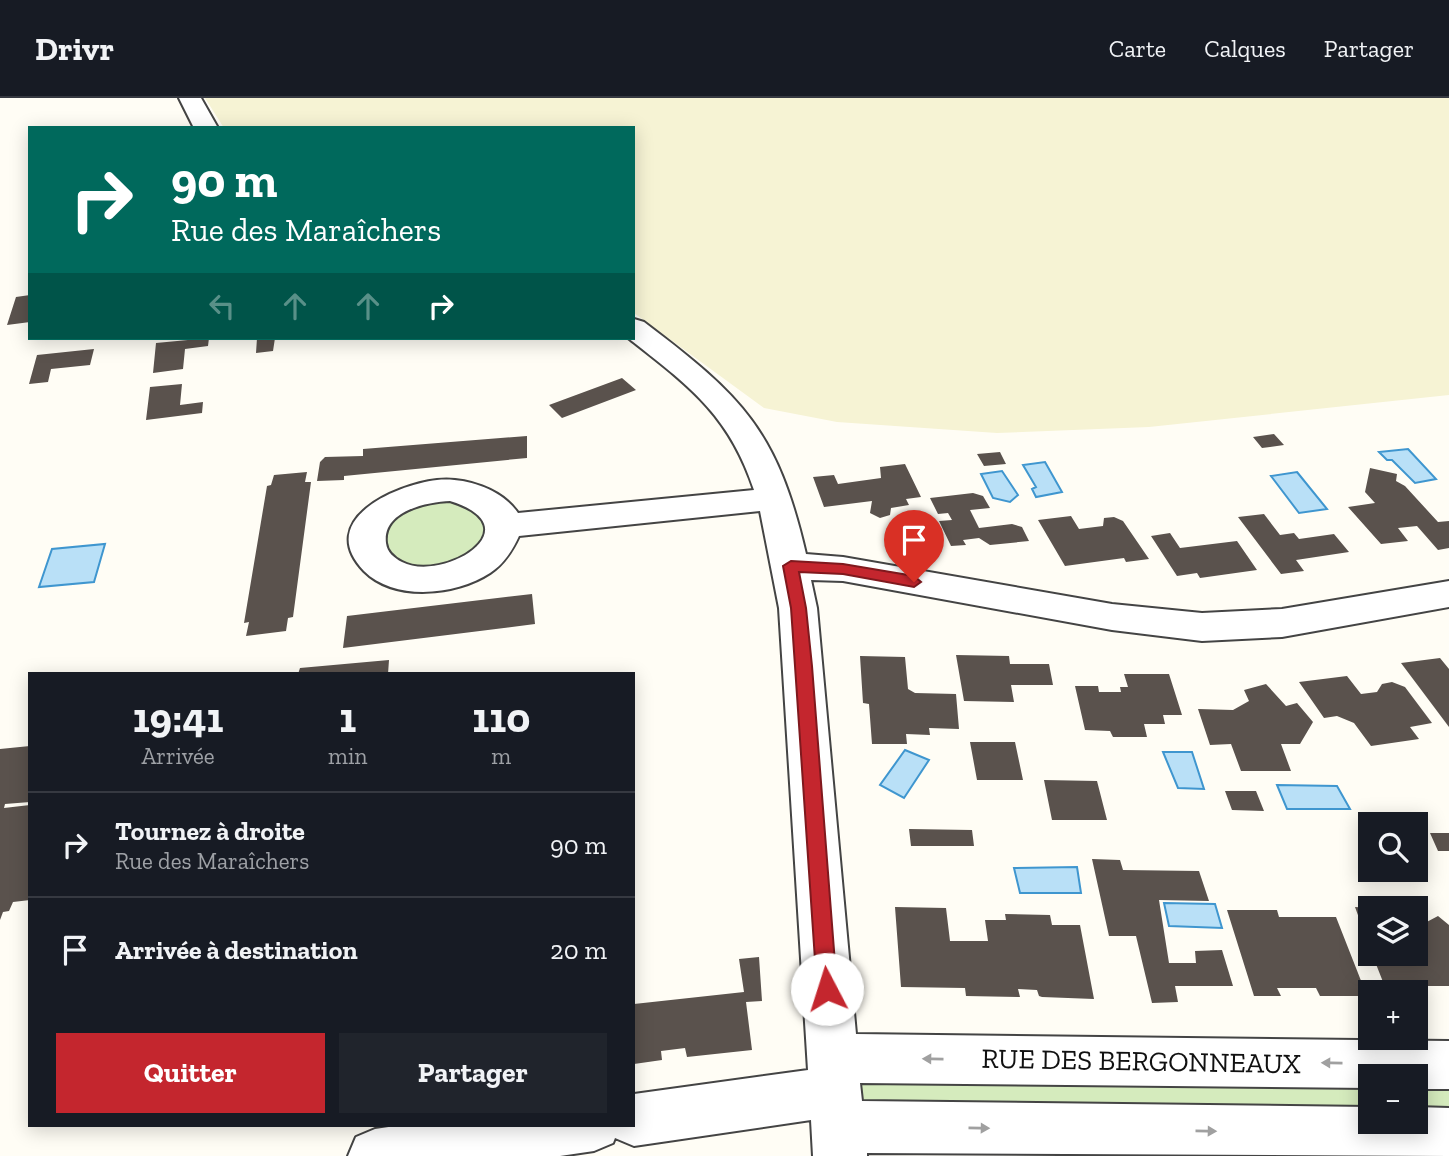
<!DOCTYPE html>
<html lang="fr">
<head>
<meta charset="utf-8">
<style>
	:root { --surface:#171b24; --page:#20242c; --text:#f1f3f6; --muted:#9ea1a6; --line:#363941; --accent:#c4262e }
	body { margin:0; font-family:"Zilla Slab",serif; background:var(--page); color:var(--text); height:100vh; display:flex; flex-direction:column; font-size:26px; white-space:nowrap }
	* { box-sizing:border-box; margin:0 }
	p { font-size:23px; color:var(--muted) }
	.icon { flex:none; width:38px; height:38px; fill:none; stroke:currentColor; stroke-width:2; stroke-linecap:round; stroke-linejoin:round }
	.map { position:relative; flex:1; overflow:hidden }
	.panel { position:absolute; left:28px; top:574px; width:607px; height:455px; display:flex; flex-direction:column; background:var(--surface); border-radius:0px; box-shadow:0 4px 18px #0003 }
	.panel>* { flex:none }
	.top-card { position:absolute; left:28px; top:28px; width:607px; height:214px; border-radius:0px; box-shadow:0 4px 18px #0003; background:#00695c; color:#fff; overflow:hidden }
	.fabs { position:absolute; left:1358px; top:714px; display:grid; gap:14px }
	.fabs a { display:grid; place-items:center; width:70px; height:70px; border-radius:0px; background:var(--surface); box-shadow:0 4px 18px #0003; font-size:35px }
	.pin { position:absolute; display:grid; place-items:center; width:60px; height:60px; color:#fff; margin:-72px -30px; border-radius:50% 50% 50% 0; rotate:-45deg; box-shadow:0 0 7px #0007 }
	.pin .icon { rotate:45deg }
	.me { position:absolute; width:77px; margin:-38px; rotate:355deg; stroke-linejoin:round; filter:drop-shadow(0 0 5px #0008) }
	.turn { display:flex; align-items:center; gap:24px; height:147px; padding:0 28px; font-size:32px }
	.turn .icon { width:91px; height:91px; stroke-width:2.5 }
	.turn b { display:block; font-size:49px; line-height:60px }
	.lanes { display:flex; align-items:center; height:66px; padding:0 28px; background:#0003; justify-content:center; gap:35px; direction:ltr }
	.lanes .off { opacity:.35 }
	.eta { display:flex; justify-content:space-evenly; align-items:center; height:119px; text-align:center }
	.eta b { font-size:42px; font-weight:700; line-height:49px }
	.cta { display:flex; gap:14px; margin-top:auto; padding:14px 28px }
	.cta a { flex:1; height:80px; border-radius:0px; background:var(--accent); color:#fff; font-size:28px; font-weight:700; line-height:80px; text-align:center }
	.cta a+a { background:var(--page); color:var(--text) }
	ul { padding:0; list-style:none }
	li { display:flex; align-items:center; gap:21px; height:105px; padding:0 28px; border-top:2px solid var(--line) }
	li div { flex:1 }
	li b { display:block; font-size:26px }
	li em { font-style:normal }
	header { display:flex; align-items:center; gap:42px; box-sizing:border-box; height:98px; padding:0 35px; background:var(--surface); border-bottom:2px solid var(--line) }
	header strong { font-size:33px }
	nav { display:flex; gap:38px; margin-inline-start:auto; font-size:24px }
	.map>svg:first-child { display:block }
</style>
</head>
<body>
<header>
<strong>Drivr</strong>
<nav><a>Carte</a><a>Calques</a><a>Partager</a></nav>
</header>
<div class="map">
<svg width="1449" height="1058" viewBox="0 0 1449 1058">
	<rect width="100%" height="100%" fill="#fffdf5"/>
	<path fill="#f6f3d4" d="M205 0H1449V297L1149 329 997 335 837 324 764 310 634 215V30H224Z"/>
	<path fill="#d5ebbd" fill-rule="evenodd" d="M436 399 484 410 490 445 446 473 392 466 379 432 387 420Z
		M832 960 1449 967V1036L837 1029ZM1370 978H1416V1024H1370Z"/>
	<path fill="#b9e0f7" stroke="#3f96cf" stroke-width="2" d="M1408 351 1436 381 1415 385 1392 362H1387L1379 354Z
		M1045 364 1062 394 1036 399 1032 391 1036 389 1023 367Z
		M1002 373 1018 397 1010 404 993 400 981 376Z
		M1297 374 1327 411 1299 415 1271 378Z
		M105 446 94 484 39 489 52 451Z
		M905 652 929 662 904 700 880 687Z
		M1163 654H1192L1204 691 1178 690Z
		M1277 687 1337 688 1350 711H1287Z
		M1077 769 1081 795H1020L1014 770Z
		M1164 805 1215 806 1222 830 1169 828Z"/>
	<path fill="#5a524d" d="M30 197V224L7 227 16 199Z
		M209 240 208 248 185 251 183 271 153 275 156 245Z
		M257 240H275L273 253 256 255Z
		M94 251 90 267 51 271 48 284 29 286 37 257Z
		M622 280 636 292 562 320 549 307Z
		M182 286 180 307 203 304 202 315 146 322 150 289Z
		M1274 336 1284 347 1262 350 1253 339Z
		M527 338V360L344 378V382L317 383 320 364 325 359 363 358V351Z
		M1000 354 1006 366 984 368 977 356Z
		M905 366 921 399 906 401 909 407 891 410 890 417 880 420 870 415 872 403 824 409 813 379 834 377 838 386 881 380 880 369Z
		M1370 370 1397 376 1396 383 1405 388 1438 424 1449 423V450L1438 452 1417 428 1398 430 1408 443 1381 446 1348 409 1375 405 1365 394Z
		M307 374 305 384H311L293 519 288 520 286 533 246 538 249 524 244 525 267 388 271 387 274 377Z
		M973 395 983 398 990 410 970 412 979 430 1012 426 1022 429 1029 443 990 447 979 440 963 442 966 447 951 448 939 423 952 422 948 415 938 416 930 400Z
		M1264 416 1280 437 1294 435 1299 441 1334 436 1349 454 1296 462 1304 473 1281 476 1238 419Z
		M1071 418 1079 431 1103 428 1104 420 1114 419 1123 423 1149 461 1126 464 1124 460 1065 468 1038 422Z
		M1170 435 1180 450 1237 443 1257 472 1200 480 1197 475 1177 478 1151 438Z
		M532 496 535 526 343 550 347 518Z
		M956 557 1009 558 1010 566H1049L1053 587H1011L1014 604 964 603Z
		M860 558 905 559 908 591 915 595 956 596 959 631 929 630 930 637 906 636 907 646H872L869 606 863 605Z
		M1440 560 1449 571V629L1401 565Z
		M389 562 388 576H298L300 570Z
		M1124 576H1169L1182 617H1163L1165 626H1144L1147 639H1113L1110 633 1085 632 1075 588H1098L1099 594H1121L1120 589H1128Z
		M1347 578 1361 596 1377 594 1382 586 1392 584 1405 589 1432 625 1410 629 1419 641 1371 648 1354 625 1337 618 1324 620 1299 584Z
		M1266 586 1286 608 1297 605 1313 624 1300 646H1281L1291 673H1241L1231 646 1210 647 1198 611 1233 612 1249 603 1244 592Z
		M970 644H1015L1023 682H977Z
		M30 648V704L5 706 4 710 30 707V802L13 804 9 813 3 814 0 822V651Z
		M1044 682 1097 683 1107 722H1052Z
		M1225 693H1256L1264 713 1232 712Z
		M909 731 972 732 974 748H911Z
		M1430 735H1449V753H1438Z
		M1092 761 1120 762 1123 772 1199 773 1209 803 1159 802 1169 865H1196L1195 853 1222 852 1233 888H1175L1178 904 1152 905 1136 838H1109Z
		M895 809 946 810 950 843H988L985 822H1006L1005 816 1050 817 1052 827H1080L1094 901 1042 899 1039 898 1037 892 1018 891 1020 899 966 898 965 890 901 889Z
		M1355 809 1370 810V850Z
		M1227 812H1277L1279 819H1336L1367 898H1320L1316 890H1277L1281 898H1254Z
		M1438 818 1449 827V888H1412L1414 894H1387L1372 856H1416V827H1421Z
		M759 859 762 903 746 904 752 952 687 959 685 950 661 953 662 962 634 966V906L744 894 739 861Z"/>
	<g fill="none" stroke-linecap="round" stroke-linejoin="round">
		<g stroke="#444" stroke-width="4">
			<path id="minor" d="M179 0H201L218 30H194Z
				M634 221 644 224C743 299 777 332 806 456L843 459 1112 506 1202 515 1282 511 1449 483V509L1282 539 1202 543 1112 532 843 483 811 482 817 510 856 936 1449 943V991H1416V978H1370V990L860 985 862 1003 1370 1009V1024H1416V1009L1449 1010V1058L867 1055V1058H813L811 1022 634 1048 615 1040 613 1045 594 1053 560 1058H348L356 1039 375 1031 402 1027H634V996L808 972 779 510 760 413 519 438C512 453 504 466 490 475 457 497 395 504 364 473 315 422 395 387 437 382 465 379 502 391 518 415L754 392C729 316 688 287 628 240H634ZM450 403C536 430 442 485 402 464 394 460 387 454 386 445 382 413 427 404 450 403Z"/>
		</g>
		<use href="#minor" fill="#fff" fill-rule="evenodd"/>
	</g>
	<defs><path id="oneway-solid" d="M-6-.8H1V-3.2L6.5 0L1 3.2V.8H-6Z" transform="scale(1.75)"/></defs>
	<g fill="#a0a0a0">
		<use href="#oneway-solid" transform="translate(933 961) rotate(-179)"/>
		<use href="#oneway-solid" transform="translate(1332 965) rotate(-179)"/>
		<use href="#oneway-solid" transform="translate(979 1030) rotate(1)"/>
		<use href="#oneway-solid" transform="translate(1206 1033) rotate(1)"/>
	</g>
	<path fill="#c4262e" stroke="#7f191e" stroke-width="2" d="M791 463 843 466 914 478 921 484 914 489 843 476 799 474 806 510 812 568 837 891 834 898 827 900 820 898 817 891 795 568 791 510 783 468Z"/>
	<g text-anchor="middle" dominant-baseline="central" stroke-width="7" stroke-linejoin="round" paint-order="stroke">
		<g font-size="28" fill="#111" stroke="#fff">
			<text transform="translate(1141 963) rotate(1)">RUE DES BERGONNEAUX</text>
		</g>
	</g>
</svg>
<div class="fabs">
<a><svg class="icon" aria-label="search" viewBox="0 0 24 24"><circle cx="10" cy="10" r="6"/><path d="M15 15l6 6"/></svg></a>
<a><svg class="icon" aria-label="layers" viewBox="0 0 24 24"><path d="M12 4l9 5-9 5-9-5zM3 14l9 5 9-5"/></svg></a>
<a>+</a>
<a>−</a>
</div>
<div class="pin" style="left:914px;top:484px;background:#d93025"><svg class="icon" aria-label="arrive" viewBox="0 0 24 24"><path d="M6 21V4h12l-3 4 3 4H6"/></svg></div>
<svg class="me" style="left:827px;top:891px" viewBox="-20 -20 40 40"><circle r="19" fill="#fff"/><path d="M0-13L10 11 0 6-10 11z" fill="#c4262e"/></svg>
<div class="top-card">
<div class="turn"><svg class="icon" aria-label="right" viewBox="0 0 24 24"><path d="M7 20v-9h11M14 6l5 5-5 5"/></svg><div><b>90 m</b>Rue des Maraîchers</div></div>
<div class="lanes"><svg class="icon off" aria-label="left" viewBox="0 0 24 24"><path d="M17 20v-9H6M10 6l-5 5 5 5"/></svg><svg class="icon off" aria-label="ahead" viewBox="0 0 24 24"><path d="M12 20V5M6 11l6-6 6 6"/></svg><svg class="icon off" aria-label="ahead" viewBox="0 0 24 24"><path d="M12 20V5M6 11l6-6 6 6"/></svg><svg class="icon" aria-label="right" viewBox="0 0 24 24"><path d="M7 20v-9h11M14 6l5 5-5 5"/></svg></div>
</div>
<section class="panel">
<div class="eta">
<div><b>19:41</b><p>Arrivée</p></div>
<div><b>1</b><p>min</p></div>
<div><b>110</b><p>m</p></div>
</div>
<ul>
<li><svg class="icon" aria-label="right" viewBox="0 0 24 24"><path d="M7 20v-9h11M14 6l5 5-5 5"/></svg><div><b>Tournez à droite</b><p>Rue des Maraîchers</p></div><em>90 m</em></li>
<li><svg class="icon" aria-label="arrive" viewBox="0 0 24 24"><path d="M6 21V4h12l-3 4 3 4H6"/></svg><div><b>Arrivée à destination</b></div><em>20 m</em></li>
</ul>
<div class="cta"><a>Quitter</a><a>Partager</a></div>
</section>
</div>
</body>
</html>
